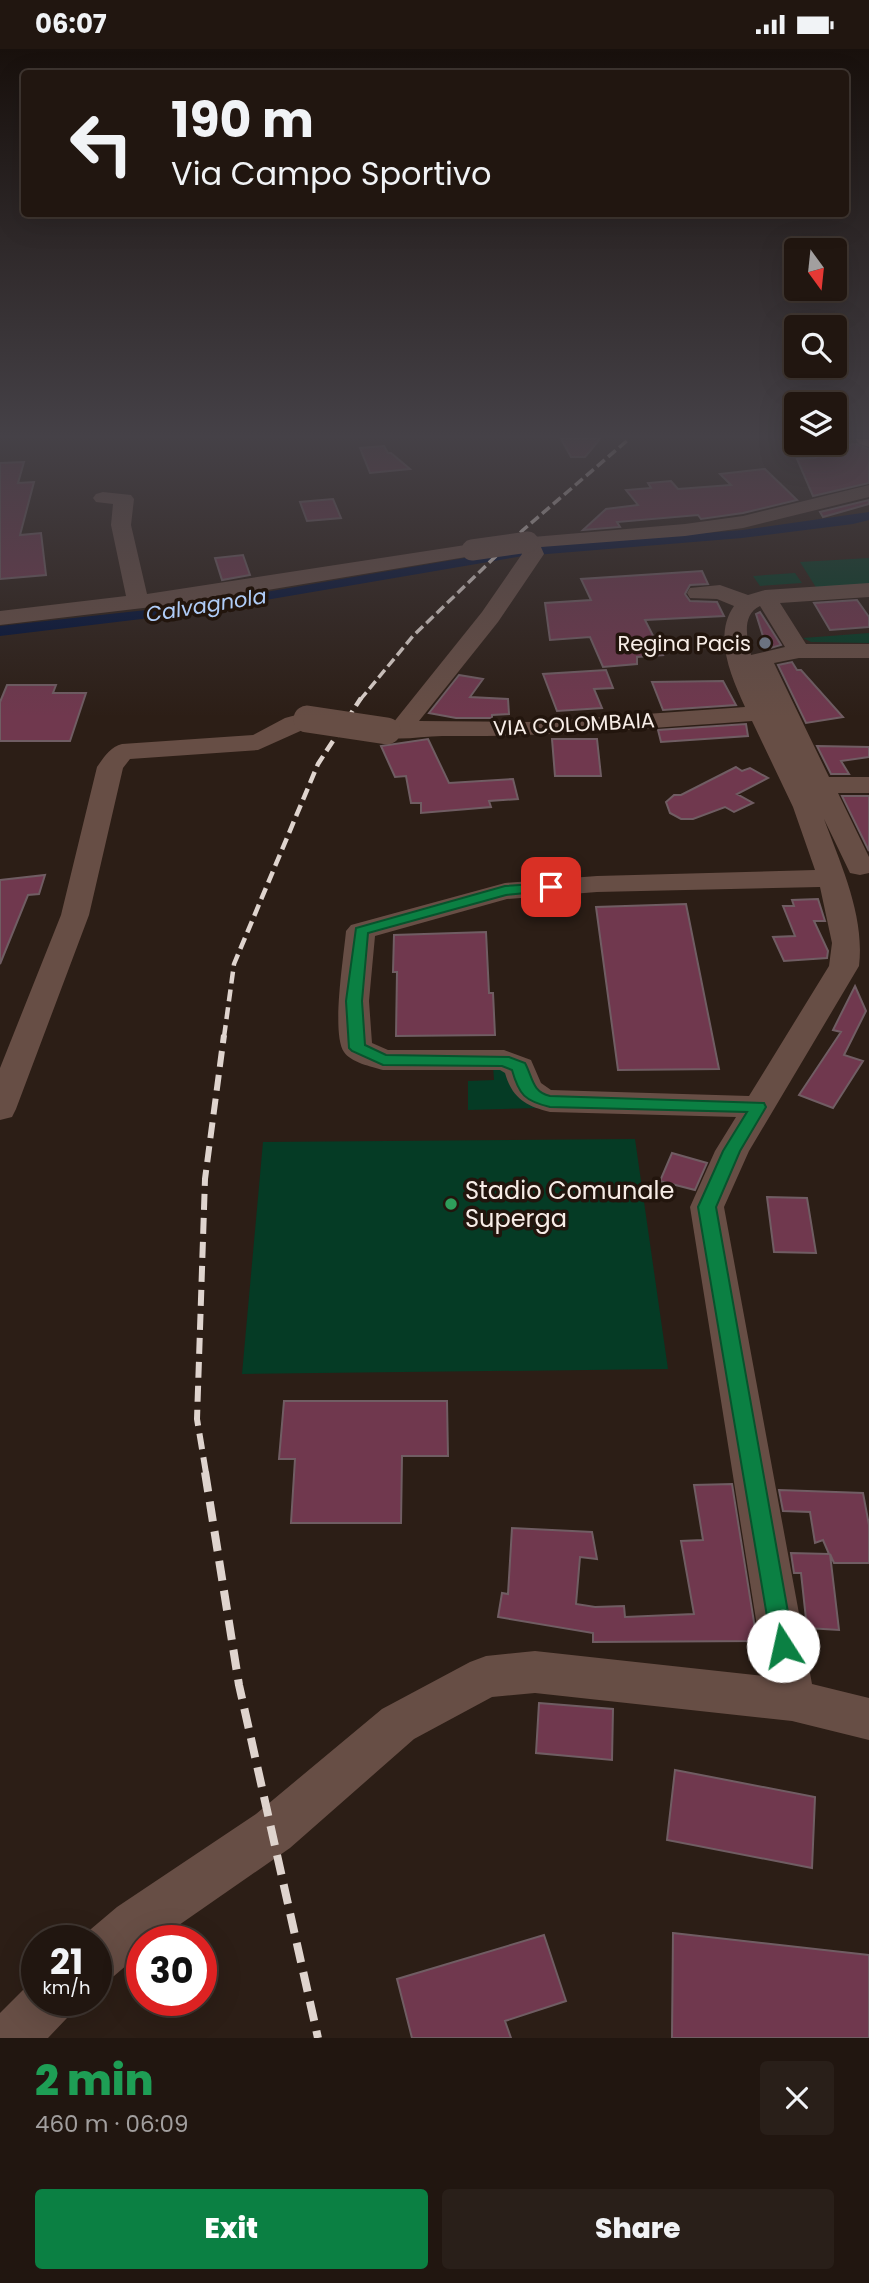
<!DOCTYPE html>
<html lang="en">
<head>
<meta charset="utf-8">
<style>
	:root { --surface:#211610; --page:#291f19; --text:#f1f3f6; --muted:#a29f9f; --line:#3e3530; --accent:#0b8043 }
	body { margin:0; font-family:Poppins,sans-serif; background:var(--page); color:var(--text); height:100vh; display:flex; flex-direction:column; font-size:26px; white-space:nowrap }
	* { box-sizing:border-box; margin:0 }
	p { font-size:23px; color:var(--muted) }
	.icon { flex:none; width:38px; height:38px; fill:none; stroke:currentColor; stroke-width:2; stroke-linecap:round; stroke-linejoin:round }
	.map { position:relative; height:1989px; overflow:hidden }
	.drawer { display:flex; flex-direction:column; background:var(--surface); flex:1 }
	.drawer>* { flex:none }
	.banner { position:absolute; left:21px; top:21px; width:828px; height:147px; border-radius:7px; box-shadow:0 7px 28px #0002,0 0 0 2px var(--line); background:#211610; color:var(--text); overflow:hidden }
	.needle { width:46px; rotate:165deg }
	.buttons { position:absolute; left:784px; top:189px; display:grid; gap:14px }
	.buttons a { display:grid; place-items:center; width:63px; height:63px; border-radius:7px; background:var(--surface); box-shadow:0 7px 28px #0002,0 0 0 2px var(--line); font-size:35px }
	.speed { position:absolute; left:21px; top:1876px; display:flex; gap:14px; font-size:35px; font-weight:700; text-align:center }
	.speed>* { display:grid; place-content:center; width:91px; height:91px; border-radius:50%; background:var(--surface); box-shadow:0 7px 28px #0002,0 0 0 2px var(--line); line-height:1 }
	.speed small { font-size:18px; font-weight:400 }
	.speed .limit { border:10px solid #d22; background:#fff; color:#111 }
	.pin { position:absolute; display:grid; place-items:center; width:60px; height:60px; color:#fff; margin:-30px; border-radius:14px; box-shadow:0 4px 10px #0006 }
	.me { position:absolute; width:77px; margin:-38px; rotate:350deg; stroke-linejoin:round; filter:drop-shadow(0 0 5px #0008) }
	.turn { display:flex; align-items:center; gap:24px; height:147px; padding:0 35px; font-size:32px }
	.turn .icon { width:91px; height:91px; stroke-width:2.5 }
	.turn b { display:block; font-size:49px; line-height:60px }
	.round { display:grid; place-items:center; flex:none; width:74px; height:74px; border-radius:7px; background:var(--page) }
	.headline { display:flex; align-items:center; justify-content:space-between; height:119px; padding:0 35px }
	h1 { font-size:42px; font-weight:800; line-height:52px; color:#1e9e55 }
	.button { display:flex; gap:14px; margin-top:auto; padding:14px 35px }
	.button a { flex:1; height:80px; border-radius:7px; background:var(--accent); color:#fff; font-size:28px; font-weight:800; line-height:80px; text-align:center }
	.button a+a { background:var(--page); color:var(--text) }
	.status { display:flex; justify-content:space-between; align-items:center; height:49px; padding:0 35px; background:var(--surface); direction:ltr }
	.status svg { height:19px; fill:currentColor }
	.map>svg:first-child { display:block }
</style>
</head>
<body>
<div class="status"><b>06:07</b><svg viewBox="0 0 49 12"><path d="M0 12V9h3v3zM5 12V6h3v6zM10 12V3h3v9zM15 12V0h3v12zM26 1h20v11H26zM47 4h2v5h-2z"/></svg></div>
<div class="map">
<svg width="869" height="1989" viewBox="0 0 869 1989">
	<rect width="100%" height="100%" fill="#2c1e16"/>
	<path fill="#053b25" d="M869 509V537L817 540 800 513Z
		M795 524 802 534 760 537 753 527Z
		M869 584V594L811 593 803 589Z
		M493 1017 505 1022C512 1041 518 1049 537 1059L468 1061V1032L494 1031Z
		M635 1090 668 1320 242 1325 263 1093Z"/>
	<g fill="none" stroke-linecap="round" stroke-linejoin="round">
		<path fill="#001037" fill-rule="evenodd" d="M869 463V471L853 475 742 489 523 507 183 565 0 587V577L183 557 523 499 742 481Z"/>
	</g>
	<path fill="#70384e" stroke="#705d63" stroke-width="2" d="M561 390H600L585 408H571Z
		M856 395 869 400V434L813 447 797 410 815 409 824 403 825 398Z
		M384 397 388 404H391L410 420 370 424 360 399Z
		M24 413 18 434 34 433 20 486 41 484 46 526 0 530V414Z
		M765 420 797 451 743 464 701 470 698 466 617 473 620 478 583 481 606 460 638 456 626 441 651 439 648 434 671 432 678 440 731 436 720 425Z
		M333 450 341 469 307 472 300 453Z
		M869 451V455L823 468 820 463Z
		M243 506 250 526 222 531 215 509Z
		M702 522 708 535 690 536 685 545 690 552 717 553 724 567 645 571 663 606 637 608V615L603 618 590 588 550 591 545 554 591 551 581 530Z
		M857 551 869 568V578L830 581 814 554Z
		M760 563 781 596 767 600 756 565Z
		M792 613 797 621H801L843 668 806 674 778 616Z
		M606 621 613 639 594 640 602 659 557 662 543 625Z
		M459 626 483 630 470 648 508 650 509 665 492 666V669H456L429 664Z
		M723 632 736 656 663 661 652 633Z
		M7 636H56L53 644H86L70 692H0V653Z
		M746 675 748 687 661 693 658 681Z
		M428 690 449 734 513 730 518 750 489 752 491 758 421 764V754H411L406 727 395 728 381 697Z
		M552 690H597L601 727H555Z
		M817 697 869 698V708L841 712 849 725H831Z
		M736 718 742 722 750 719 768 729 737 745 753 754 734 763 725 758 693 770H681L670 764 666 753 674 746H681Z
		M842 747H869V802Z
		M45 826 39 845 28 846 0 915V831Z
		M818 850 825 872H814L828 902 827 909 784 912 773 888 795 887 783 857H794L792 851Z
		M686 855 719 1020 618 1021 596 858Z
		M486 883 489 944H493L495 986 396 987 397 923H393L394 886Z
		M855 937 866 962 844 1006 863 1012 833 1059 799 1046 841 983 833 981Z
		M672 1104 707 1114 695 1141 660 1132Z
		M767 1148 807 1149 816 1204 774 1203Z
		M284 1352H447L448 1407H402L401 1474H291L295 1410H279Z
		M732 1435 757 1592 593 1593V1584L498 1568 502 1544 508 1545 512 1479 592 1483 597 1510 580 1508 576 1555 595 1558 624 1557 625 1568 694 1565 681 1492 703 1491 694 1436Z
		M779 1441 863 1444 869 1476V1514H834L830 1505 839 1581 807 1579 801 1524H794L791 1504 829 1505 823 1491 815 1494 810 1463 783 1462Z
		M539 1654 613 1660 612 1711 536 1704Z
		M675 1721 815 1748 812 1819 667 1791Z
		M673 1884 869 1906V1989H672Z
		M544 1886 566 1952 505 1972 511 1989H412L397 1930Z"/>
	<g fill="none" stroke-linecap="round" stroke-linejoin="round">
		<path fill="#674e45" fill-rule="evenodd" d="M802 394H820L823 401 814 407 788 408 786 404 788 400 803 397Z
			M869 436V448L743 479 685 487 541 498 544 505 498 573 419 672 533 673 745 658C731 627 713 587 734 557L717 550 690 549 687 544 690 539 720 536 748 546 765 541 869 534V548L780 554 806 595H869V609H799L774 614 829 728H869V744H838L869 808V824L860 826 850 824 824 770C841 816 865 867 859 917L749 1102 724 1158 812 1635 869 1649V1691L792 1672 535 1644 492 1648 414 1690 290 1799 156 1892H142V1903L114 1927 96 1934V1892L78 1891 117 1858 256 1765 382 1660 470 1613 486 1607 535 1602 765 1627 690 1158 715 1102 736 1068 550 1063C526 1057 512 1049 505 1024L500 1021H383C372 1018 350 1013 344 1003 331 985 344 906 346 882L351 876 505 834 597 827 815 821 793 758 752 672C650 679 549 688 447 687 425 686 400 693 378 687L375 682 378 677 393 674 482 563 522 505 518 493 521 489 685 475 743 467ZM760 557 785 598 751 606C747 590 741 566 760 557ZM820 838 832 894 829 917 749 1047 551 1041 541 1034 531 1011 504 1001H388L372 994 369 952 375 887 507 850 597 843Z
			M103 443 131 446 134 450 131 476 147 545 472 495 479 497 483 501 479 505 472 507 202 552 0 576V562L126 547 111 476 113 455 96 453 93 449 96 445Z
			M307 663 316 665 319 670 316 675 258 701 130 710 123 719 89 866 16 1060 12 1068 0 1071V1019L61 866 97 718C104 708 110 698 122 695L253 686 285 669Z
			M37 1930V1951H75L67 1969 48 1989H0V1964L31 1933Z"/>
		<path fill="#ac7867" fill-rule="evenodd" d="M856 390H869V398L859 395Z"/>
		<path stroke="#dfd4ce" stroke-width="3.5" stroke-dasharray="10 4.5" stroke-linecap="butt" d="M360 651 413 587 523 481 629 390"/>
		<path stroke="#dfd4ce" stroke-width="4.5" stroke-dasharray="12 6" stroke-linecap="butt" d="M224 988 234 915 318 715 361 649"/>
		<path stroke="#dfd4ce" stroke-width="6" stroke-dasharray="16 8" stroke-linecap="butt" d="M206 1424 197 1370 205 1130 224 986"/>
		<path stroke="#dfd4ce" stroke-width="8" stroke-dasharray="20 10" stroke-linecap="butt" d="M205 1423 239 1636 318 1989"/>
		<path stroke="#674e45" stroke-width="21" d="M472 501 528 493"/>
		<path stroke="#674e45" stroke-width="27" d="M307 670 387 682"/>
	</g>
	<linearGradient id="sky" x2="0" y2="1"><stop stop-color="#18100c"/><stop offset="0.58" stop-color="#454147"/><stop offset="1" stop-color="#454147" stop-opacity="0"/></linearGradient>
	<rect width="869" height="668" fill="url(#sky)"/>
	<path fill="#0b8043" stroke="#07532c" stroke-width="2" d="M551 834 556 835V841L506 846 368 884 362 952 365 996 386 1006 509 1008 525 1014C533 1029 532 1043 550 1047L764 1054 766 1058 740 1102 716 1158 794 1597 791 1604 783 1607 775 1604 772 1597 698 1158 723 1102 747 1063 550 1058C525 1052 519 1046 512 1021L502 1017 383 1016 352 1002 349 999 346 952 356 879 505 837Z"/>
	<circle fill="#6b7280" stroke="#22150d" stroke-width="2.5" cx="765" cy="594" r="7"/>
	<circle fill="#2e9e5b" stroke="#22150d" stroke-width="2.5" cx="451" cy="1155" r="7"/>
	<g text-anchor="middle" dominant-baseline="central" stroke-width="7" stroke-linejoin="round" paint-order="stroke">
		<g font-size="21" font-style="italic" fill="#afccf7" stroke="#22150d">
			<text transform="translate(206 556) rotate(-9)">Calvagnola</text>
		</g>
		<g font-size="21" fill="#f7ede7" stroke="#22150d" text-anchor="end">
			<text x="751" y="594">Regina Pacis</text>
		</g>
		<g font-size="21" fill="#f7ede7" stroke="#22150d">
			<text transform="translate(574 675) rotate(-3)">VIA COLOMBAIA</text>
		</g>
		<g font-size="24" fill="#f7ede7" stroke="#22150d" text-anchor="start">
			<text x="465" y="1141">Stadio Comunale<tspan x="465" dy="28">Superga</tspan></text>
		</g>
	</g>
</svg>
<div class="buttons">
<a><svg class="needle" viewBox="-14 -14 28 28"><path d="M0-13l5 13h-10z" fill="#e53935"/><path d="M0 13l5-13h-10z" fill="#a29f9f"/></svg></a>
<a><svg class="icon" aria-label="search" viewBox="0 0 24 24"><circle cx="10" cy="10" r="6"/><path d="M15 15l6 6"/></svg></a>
<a><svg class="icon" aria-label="layers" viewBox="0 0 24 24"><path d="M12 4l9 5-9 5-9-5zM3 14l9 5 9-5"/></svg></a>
</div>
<div class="speed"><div>21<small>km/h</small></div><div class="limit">30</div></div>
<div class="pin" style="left:551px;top:838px;background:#d93025"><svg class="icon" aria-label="arrive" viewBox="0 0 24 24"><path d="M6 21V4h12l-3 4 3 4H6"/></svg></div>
<svg class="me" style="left:783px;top:1597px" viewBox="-20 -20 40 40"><circle r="19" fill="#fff"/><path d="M0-13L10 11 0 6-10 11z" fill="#0b8043"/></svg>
<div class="banner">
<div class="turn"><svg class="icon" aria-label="left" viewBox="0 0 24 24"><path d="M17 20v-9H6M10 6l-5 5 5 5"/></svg><div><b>190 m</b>Via Campo Sportivo</div></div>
</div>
</div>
<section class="drawer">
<div class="headline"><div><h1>2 min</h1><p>460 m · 06:09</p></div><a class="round"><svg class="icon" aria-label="close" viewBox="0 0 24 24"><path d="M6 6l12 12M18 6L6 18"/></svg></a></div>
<div class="button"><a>Exit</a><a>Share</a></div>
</section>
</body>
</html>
